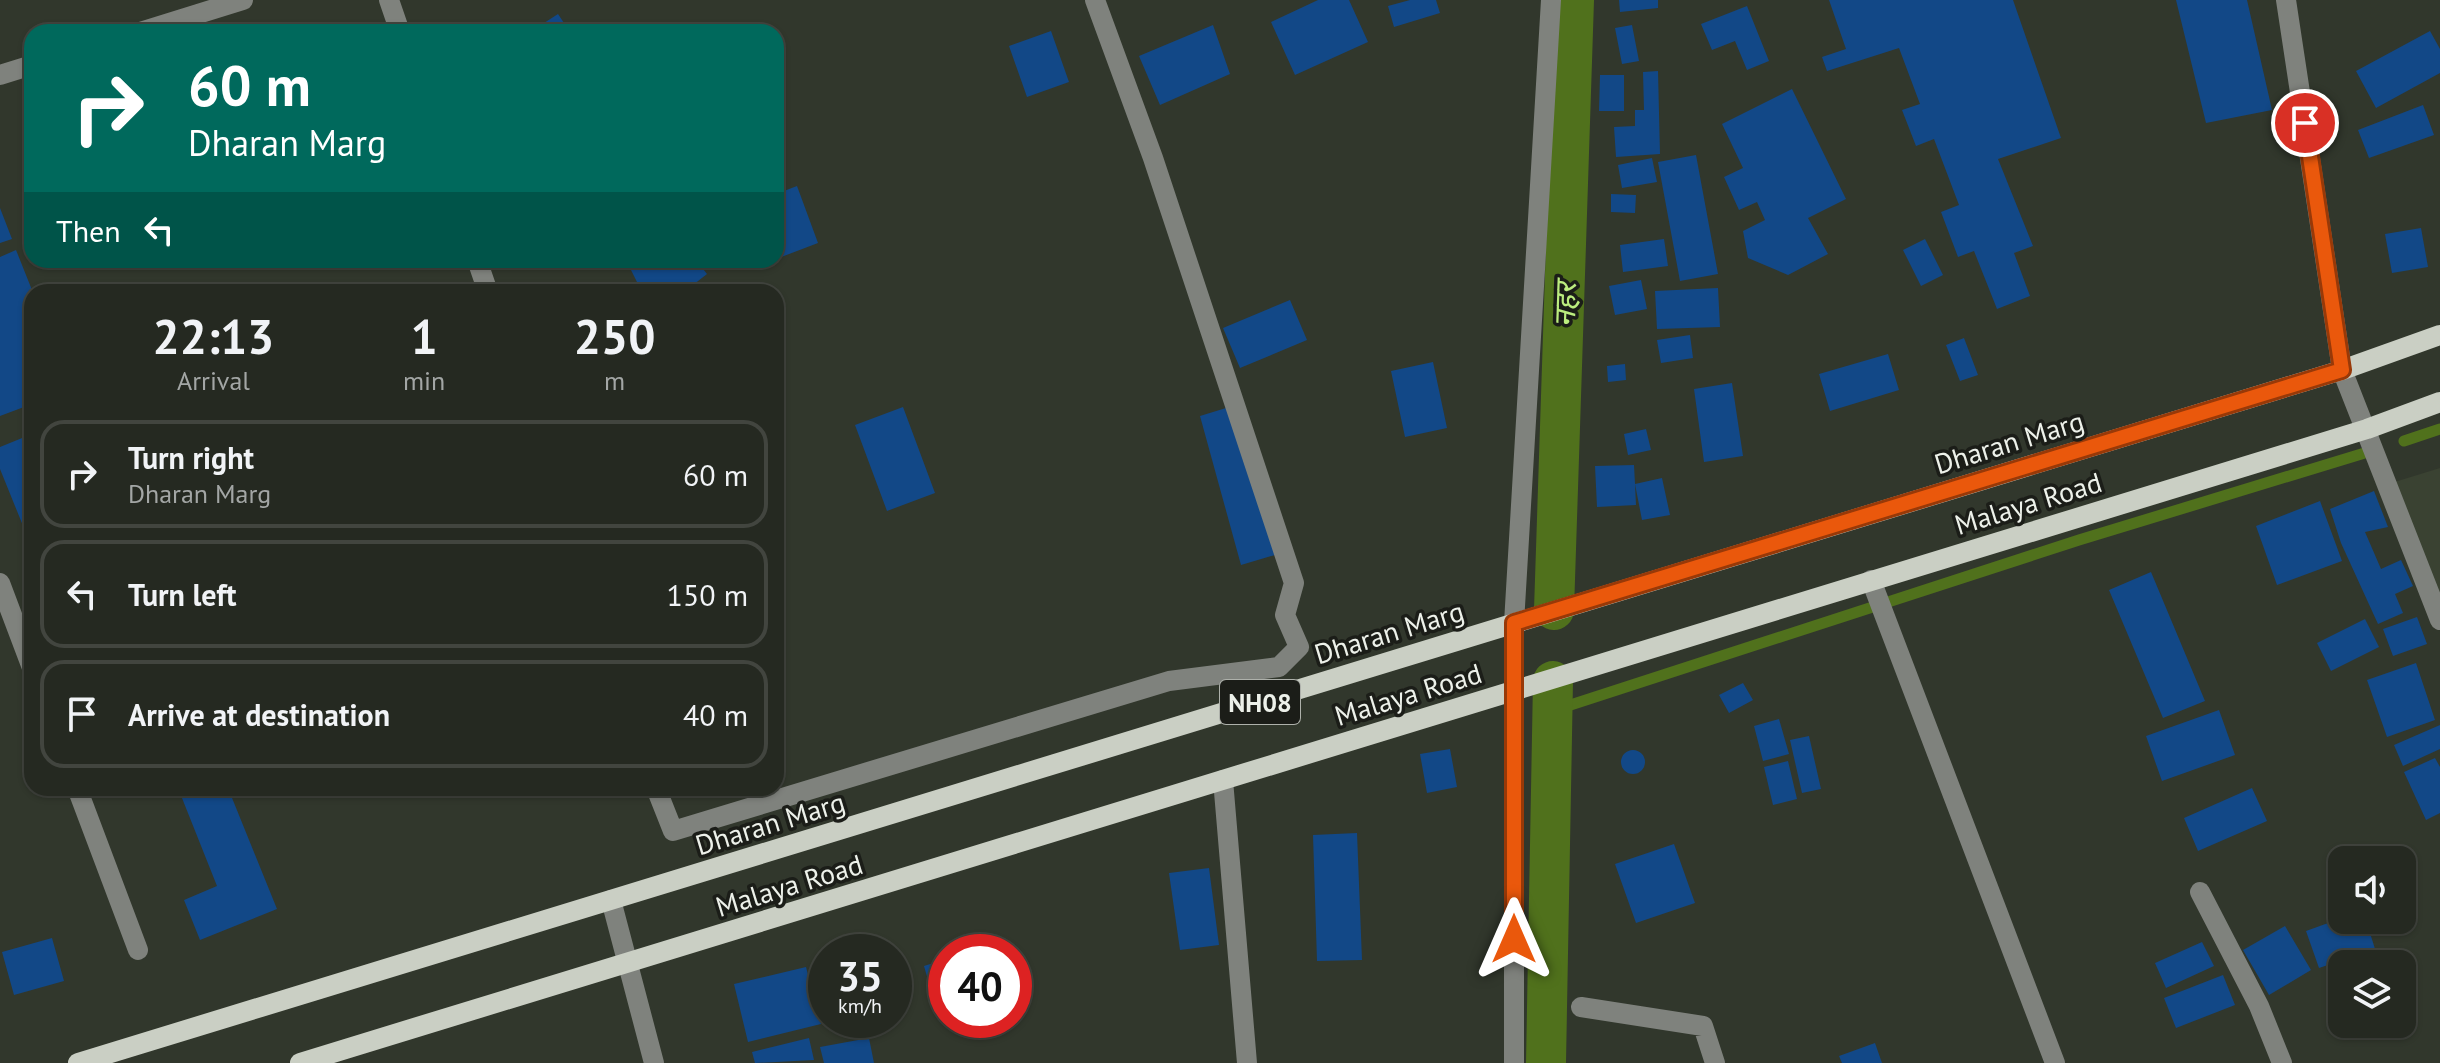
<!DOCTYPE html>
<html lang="en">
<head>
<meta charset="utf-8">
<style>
	:root { --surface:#252921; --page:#31352e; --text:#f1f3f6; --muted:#a3a6a5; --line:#42453f }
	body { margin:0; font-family:"PT Sans","Noto Sans Devanagari",sans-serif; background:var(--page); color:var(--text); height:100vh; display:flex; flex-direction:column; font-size:30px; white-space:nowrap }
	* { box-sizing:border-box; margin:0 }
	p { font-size:26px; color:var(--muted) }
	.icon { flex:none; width:44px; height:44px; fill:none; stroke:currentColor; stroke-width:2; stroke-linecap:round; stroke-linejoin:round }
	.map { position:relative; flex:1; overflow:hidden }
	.side { position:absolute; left:24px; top:284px; width:760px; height:512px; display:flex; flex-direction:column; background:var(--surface); border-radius:24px; box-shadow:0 2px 6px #0004,0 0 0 2px var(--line) }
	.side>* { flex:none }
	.guide { position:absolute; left:24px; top:24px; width:760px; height:244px; border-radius:24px; box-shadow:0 2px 6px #0004,0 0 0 2px var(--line); background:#00695c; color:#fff; overflow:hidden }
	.buttons { position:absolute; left:2328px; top:846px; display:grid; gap:16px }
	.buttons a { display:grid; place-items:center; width:88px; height:88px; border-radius:16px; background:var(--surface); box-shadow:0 2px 6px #0004,0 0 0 2px var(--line); font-size:40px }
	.speed { position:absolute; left:808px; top:934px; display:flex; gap:16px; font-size:40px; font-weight:700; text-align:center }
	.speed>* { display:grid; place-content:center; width:104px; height:104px; border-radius:50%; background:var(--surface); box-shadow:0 2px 6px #0004,0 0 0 2px var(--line); line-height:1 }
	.speed small { font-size:20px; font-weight:400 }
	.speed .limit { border:12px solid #d22; background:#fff; color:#111 }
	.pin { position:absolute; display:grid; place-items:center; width:68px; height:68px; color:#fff; margin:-34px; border:4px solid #fff; border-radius:50%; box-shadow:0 2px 8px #0007 }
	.me { position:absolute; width:88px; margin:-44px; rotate:0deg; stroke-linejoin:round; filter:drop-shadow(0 0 6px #0008) }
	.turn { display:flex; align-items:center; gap:28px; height:168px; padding:0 32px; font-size:36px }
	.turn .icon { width:104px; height:104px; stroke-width:2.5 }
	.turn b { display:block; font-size:56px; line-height:68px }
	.then { display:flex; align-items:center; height:76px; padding:0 32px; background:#0003; gap:16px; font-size:30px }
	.eta { display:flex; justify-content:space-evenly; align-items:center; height:136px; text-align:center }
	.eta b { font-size:48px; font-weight:600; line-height:56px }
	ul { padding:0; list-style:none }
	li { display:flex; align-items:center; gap:24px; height:108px; margin:0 16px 12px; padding:0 16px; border:4px solid var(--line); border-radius:24px }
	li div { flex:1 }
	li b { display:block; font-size:30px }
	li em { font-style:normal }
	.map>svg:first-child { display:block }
</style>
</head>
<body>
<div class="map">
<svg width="2440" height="1063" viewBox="0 0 2440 1063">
	<rect width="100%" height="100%" fill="#31372c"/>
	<path fill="#3a4232" d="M2440 468V603L2388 484Z"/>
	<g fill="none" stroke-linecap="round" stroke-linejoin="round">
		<path stroke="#50711c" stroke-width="11" d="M2404 441 2440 429
			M1552 711 2079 540 2368 452"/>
		<path stroke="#50711c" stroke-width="40" d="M1554 610 1574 0
			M1546 1063 1553 681"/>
	</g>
	<path fill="#124887" d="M1318 0H1349L1368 42 1295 75 1271 22Z
		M1410 0H1436L1440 13 1394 27 1388 6Z
		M1619 0H1658V8L1620 12Z
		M1829 0H2013L2061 138 1998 159 2033 246 2014 253 2030 296 1997 309 1974 251 1958 257 1941 212 1959 205 1934 139 1916 146 1902 110 1920 104 1899 48 1827 71 1822 57 1846 49Z
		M2176 0H2247L2272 110 2206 123Z
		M1747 6 1769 61 1747 70 1735 41 1712 50 1701 24Z
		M558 14 570 32H530Z
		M1213 25 1230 74 1160 105 1139 56Z
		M1632 25 1639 61 1622 64 1615 28Z
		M1051 31 1069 82 1027 97 1009 46Z
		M2430 31 2440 49V73L2376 108 2356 71Z
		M1658 71 1660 154 1616 157 1614 127 1635 126V110H1644L1643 72Z
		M1600 75H1624V111H1599Z
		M1792 89 1846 199 1808 218 1828 254 1788 275 1748 258 1743 231 1765 220 1757 202 1739 210 1724 177 1743 168 1722 124Z
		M2423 105 2434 135 2369 158 2358 130Z
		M1696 155 1718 274 1680 281 1658 162Z
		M1652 158 1657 182 1622 188 1618 165Z
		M797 186 818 243 776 259V194Z
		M1611 194 1636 195 1635 213 1611 212Z
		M0 208 12 239 0 243Z
		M2421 228 2428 267 2392 273 2385 234Z
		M1664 239 1668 266 1623 272 1620 245Z
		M1925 239 1943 275 1921 286 1903 250Z
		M16 250 32 290V404L0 416V257Z
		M626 260H696L707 274 684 292H642Z
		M1641 280 1647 309 1615 315 1609 286Z
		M1718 288 1720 327 1657 329 1655 291Z
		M1290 300 1307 340 1240 368 1223 328Z
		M1690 335 1693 358 1661 363 1657 340Z
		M1964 338 1978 375 1960 381 1946 345Z
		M1888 354 1899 390 1830 411 1819 374Z
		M1433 362 1447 428 1405 437 1391 371Z
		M1625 364 1626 380 1608 382 1607 366Z
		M1732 383 1743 456 1704 462 1694 389Z
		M903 407 935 493 887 511 855 425Z
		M1226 408 1278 554 1241 565 1200 416Z
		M1646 429 1651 450 1628 455 1624 434Z
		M32 434V548L0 469V447Z
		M1634 465 1635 484 1662 478 1670 515 1642 520 1635 484 1636 505 1597 507 1595 466Z
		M2374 491 2388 527 2365 532 2381 569 2401 560 2413 586 2395 594 2403 613 2378 624 2341 543 2330 509Z
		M2320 501 2342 561 2277 585 2256 526Z
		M2151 572 2205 701 2163 718 2109 590Z
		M2417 617 2427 644 2393 656 2383 629Z
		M2365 619 2379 647 2331 671 2317 643Z
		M2416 663 2435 720 2387 737 2367 680Z
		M1743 683 1753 700 1729 713 1719 695Z
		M2219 710 2235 755 2162 781 2146 736Z
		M1779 719 1789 754 1763 761 1754 726Z
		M2440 725V749L2403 766 2394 745Z
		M1809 736 1821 789 1802 793 1790 740Z
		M1450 749 1457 787 1427 793 1420 754Z
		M1621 762a12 12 0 1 1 24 0a12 12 0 1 1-24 0Z
		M2435 758 2440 767V813L2426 820 2404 772Z
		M1788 761 1797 799 1773 805 1764 767Z
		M178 788H228L277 909 200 940 184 900 217 886Z
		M2252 788 2267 821 2198 851 2184 818Z
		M1357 833 1362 960 1317 961 1313 835Z
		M1674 844 1695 903 1636 923 1615 864Z
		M1209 868 1219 945 1180 950 1169 873Z
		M2342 918 2366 920 2375 949 2319 968 2306 931Z
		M2285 926 2311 970 2269 995 2243 950Z
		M52 938 64 981 14 995 2 952Z
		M2202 942 2214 966 2166 988 2155 963Z
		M946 959V1020L940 1022 924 966Z
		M806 967 821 1024 748 1042 734 984Z
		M2223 975 2235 1005 2176 1028 2164 998Z
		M809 1038 814 1060 755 1063 752 1052Z
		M869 1038 874 1063H824L820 1047Z
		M1875 1043 1882 1063H1842L1839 1056Z"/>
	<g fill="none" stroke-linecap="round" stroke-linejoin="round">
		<path stroke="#7f827d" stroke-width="20" d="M389 0 400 32
			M2286 0 2342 370 2440 620
			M140 32 243 0
			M0 75 32 65
			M477 260 488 292
			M1871 580 2055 1063
			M0 583 32 668
			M1223 780 1247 1063
			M77 788 138 950
			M656 788 673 831 1169 681 1279 667 1299 647 1285 615 1294 583 1153 158 1095 0
			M2200 892 2259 1006 2282 1063
			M611 900 654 1063
			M1581 1007 1703 1026 1715 1063
			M1514 1063V623L1551 0"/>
		<path stroke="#cacfc4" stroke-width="20" d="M78 1063 2342 370 2440 335
			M300 1063 2367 429 2440 402"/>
	</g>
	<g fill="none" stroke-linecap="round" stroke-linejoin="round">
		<g stroke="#983908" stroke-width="20">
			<path id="route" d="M1514 939V623L2342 370 2305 123"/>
		</g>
		<use href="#route" stroke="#ea580c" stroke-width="14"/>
	</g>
	<g text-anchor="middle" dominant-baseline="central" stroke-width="7" stroke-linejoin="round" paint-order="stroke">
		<rect fill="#1b1d18" stroke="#aeb1ab" stroke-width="2" x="1220" y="680" width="80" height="44" rx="6"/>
		<g font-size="26" font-weight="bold" fill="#edf1ea">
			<text x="1260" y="702">NH08</text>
		</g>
		<g font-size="28" fill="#edf1ea" stroke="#1b1d18">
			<text transform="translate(2009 442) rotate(-17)">Dharan Marg</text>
			<text transform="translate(2028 503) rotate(-17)">Malaya Road</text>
			<text transform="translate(1389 632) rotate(-17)">Dharan Marg</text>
			<text transform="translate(1408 694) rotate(-17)">Malaya Road</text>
			<text transform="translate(770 823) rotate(-17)">Dharan Marg</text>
			<text transform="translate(789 885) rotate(-17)">Malaya Road</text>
		</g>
		<g font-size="30" font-style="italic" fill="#bced7f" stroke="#1b1d18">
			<text transform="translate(1564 305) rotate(-88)">नहर</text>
		</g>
	</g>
</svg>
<div class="buttons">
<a><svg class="icon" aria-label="sound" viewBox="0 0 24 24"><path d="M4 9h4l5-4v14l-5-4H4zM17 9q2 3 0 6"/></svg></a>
<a><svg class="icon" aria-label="layers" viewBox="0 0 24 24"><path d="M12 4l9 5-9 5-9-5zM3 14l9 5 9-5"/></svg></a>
</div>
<div class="speed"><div>35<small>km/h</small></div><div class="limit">40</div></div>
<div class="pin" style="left:2305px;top:123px;background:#d93025"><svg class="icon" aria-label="arrive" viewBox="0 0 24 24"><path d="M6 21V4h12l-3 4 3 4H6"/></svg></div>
<svg class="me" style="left:1514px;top:939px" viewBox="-20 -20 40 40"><path d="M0-17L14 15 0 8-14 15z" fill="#ea580c" stroke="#fff" stroke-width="4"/></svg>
<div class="guide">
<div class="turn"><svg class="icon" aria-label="right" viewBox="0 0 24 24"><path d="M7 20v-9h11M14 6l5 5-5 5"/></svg><div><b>60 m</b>Dharan Marg</div></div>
<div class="then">Then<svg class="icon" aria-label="left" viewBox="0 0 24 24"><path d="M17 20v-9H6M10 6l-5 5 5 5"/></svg></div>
</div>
<section class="side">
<div class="eta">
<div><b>22:13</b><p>Arrival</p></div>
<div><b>1</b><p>min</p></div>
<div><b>250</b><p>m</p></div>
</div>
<ul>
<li><svg class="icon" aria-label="right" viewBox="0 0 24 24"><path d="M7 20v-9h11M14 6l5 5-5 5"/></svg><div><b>Turn right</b><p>Dharan Marg</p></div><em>60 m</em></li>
<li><svg class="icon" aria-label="left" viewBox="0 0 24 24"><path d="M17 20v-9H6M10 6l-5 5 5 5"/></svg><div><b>Turn left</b></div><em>150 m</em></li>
<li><svg class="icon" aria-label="arrive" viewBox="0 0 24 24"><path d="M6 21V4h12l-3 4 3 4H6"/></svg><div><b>Arrive at destination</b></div><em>40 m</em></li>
</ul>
</section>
</div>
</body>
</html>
